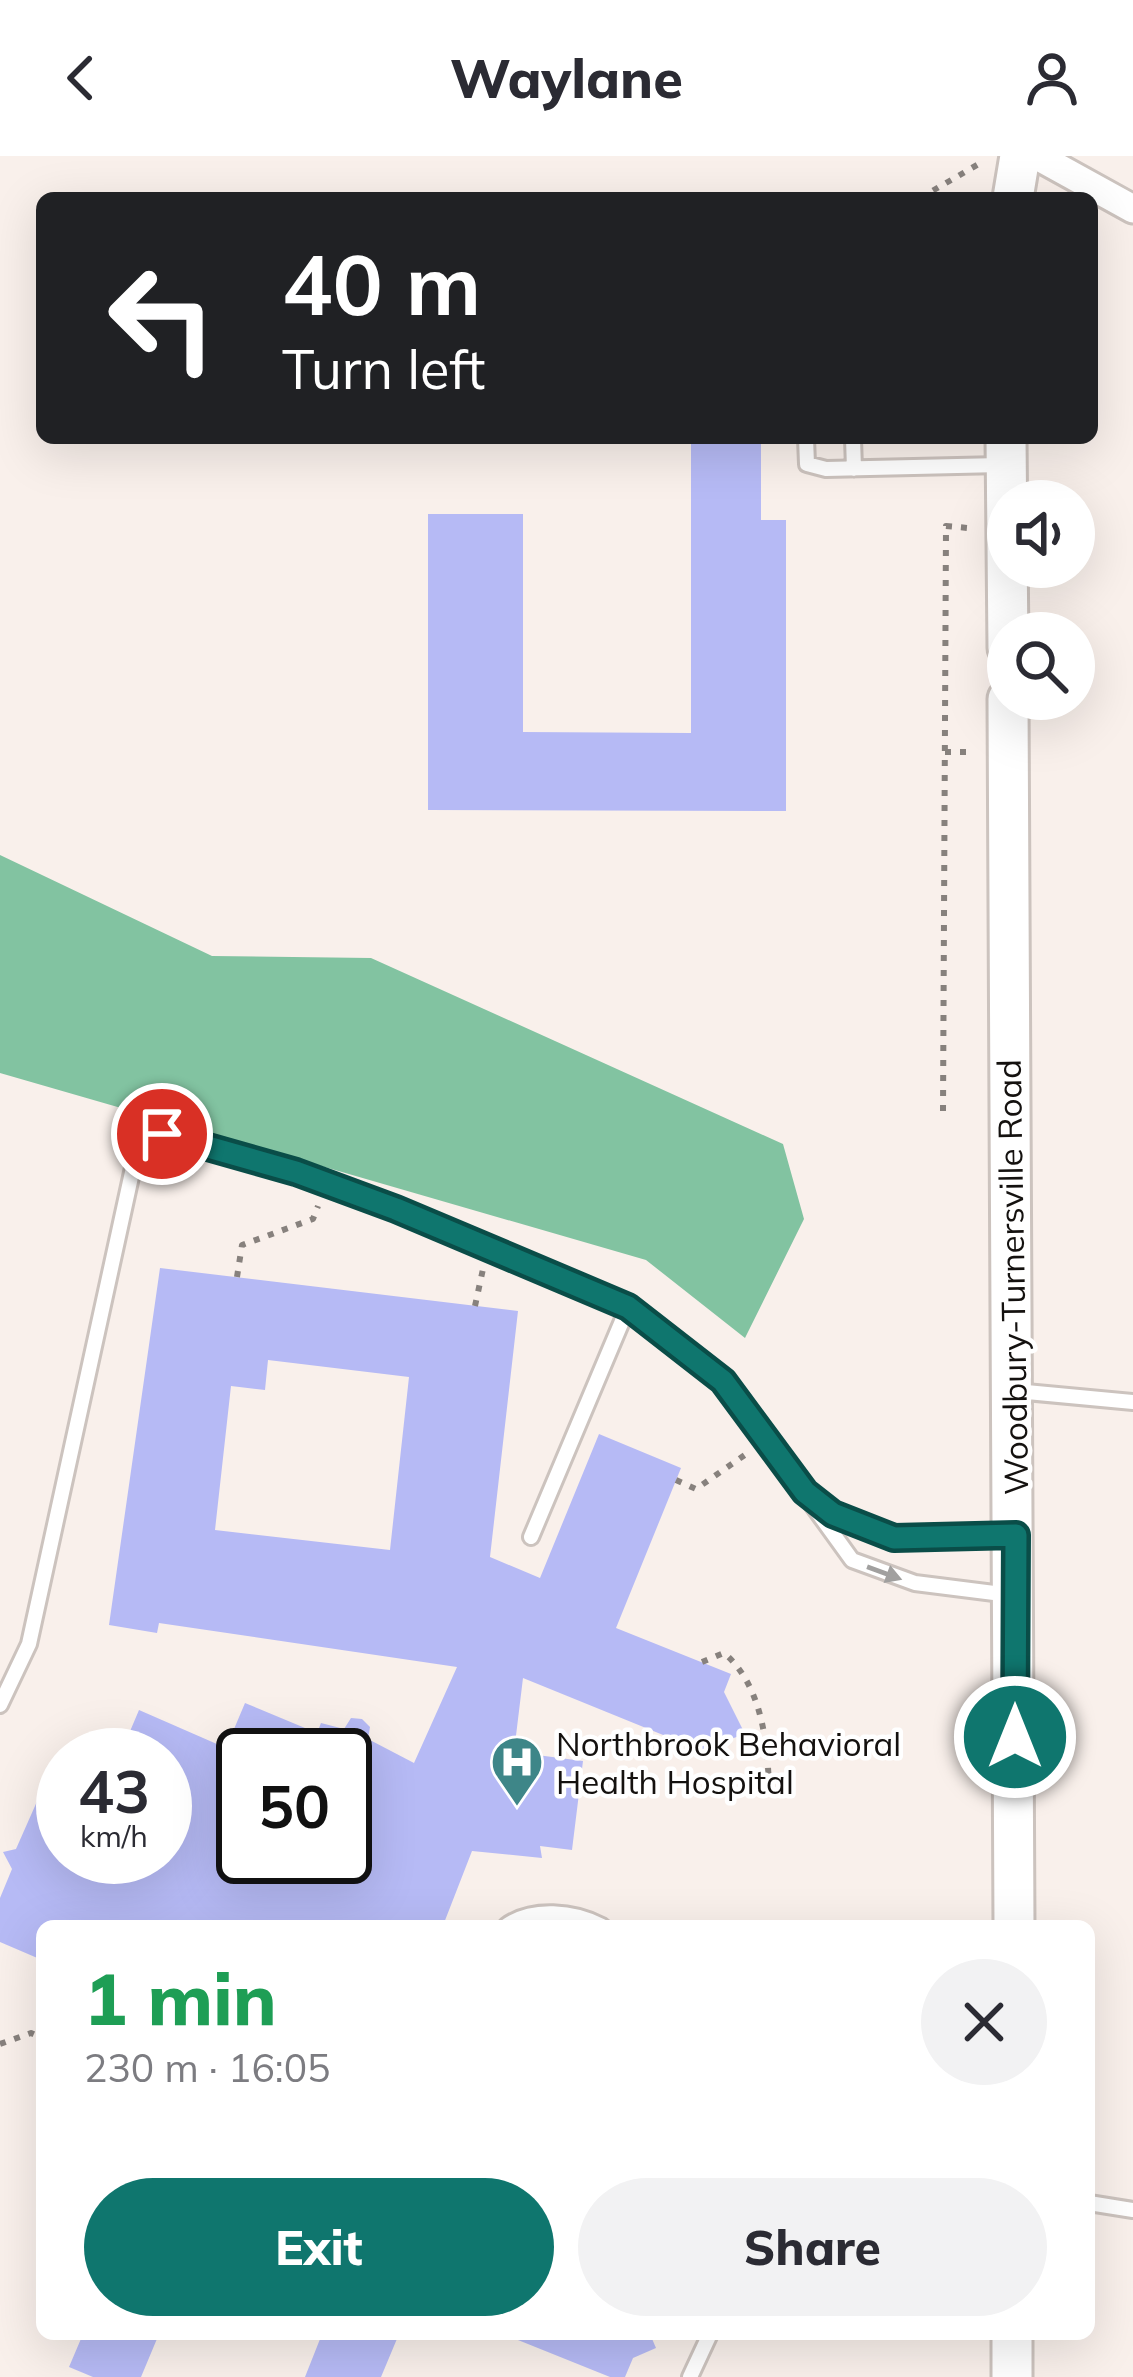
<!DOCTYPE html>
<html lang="en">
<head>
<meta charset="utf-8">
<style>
	:root { --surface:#fff; --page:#f2f2f3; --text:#2b2b33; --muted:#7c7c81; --accent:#0f766e }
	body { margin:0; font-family:Mulish,sans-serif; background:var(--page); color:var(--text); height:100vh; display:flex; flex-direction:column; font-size:45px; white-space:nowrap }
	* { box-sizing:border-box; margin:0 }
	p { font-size:39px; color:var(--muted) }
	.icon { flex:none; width:66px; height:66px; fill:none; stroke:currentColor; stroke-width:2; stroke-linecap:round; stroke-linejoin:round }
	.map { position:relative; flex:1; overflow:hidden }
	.drawer { position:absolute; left:36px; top:1764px; width:1059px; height:420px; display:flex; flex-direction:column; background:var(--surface); border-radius:18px; box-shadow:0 12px 48px #0002 }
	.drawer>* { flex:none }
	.top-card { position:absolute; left:36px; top:36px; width:1062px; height:252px; border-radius:18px; box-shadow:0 12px 48px #0002; background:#202124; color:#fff; overflow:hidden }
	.fabs { position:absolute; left:987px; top:324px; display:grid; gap:24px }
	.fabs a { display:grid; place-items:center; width:108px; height:108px; border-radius:50%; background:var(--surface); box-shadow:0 12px 48px #0002; font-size:60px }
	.speed { position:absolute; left:36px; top:1572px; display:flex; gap:24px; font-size:60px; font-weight:700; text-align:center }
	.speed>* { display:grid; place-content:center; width:156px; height:156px; border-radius:50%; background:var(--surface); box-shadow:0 12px 48px #0002; line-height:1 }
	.speed small { font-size:30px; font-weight:400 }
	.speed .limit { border:6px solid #111; border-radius:18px; background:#fff; color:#111 }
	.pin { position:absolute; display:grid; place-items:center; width:102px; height:102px; color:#fff; margin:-51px; border:6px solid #fff; border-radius:50%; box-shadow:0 3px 12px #0007 }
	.me { position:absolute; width:132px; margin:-66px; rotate:0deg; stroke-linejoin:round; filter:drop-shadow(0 0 9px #0008) }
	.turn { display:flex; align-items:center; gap:42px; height:252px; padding:0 48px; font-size:54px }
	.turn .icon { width:156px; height:156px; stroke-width:2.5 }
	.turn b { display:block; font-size:84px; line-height:102px }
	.round { display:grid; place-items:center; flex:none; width:126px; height:126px; border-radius:63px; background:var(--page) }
	.head { display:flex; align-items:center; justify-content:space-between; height:204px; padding:0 48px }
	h1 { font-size:72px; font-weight:800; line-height:90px; color:#1e9e55 }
	.primary-button { display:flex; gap:24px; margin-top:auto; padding:24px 48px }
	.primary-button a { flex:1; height:138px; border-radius:72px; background:var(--accent); color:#fff; font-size:48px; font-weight:800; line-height:138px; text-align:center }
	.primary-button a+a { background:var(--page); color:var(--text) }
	header { display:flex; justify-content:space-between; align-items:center; height:156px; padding:0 48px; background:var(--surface); font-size:54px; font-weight:800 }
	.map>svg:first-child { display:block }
</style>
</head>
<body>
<header><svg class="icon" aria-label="back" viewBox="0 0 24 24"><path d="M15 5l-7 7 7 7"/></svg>Waylane<svg class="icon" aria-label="person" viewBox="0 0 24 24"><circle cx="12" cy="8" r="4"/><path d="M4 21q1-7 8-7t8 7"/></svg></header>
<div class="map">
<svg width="1133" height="2221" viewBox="0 0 1133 2221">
	<rect width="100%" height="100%" fill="#f9f0eb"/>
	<path fill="#82c3a1" d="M0 699 212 800 371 802 783 988 804 1063 745 1182 646 1104 0 917Z"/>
	<path fill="#b6baf5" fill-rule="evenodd" d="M691 282H761V364H786V655L428 654V358H523V576L691 577Z
		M160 1112 518 1155 490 1401 540 1422 599 1278 681 1312 616 1472 731 1518 724 1536 745 1578 700 1594 523 1522 514 1596 583 1605 572 1694 540 1690 542 1702 472 1695 444 1767 452 1770H42V1804L0 1786V1742L12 1713 3 1696 16 1693 50 1616 63 1622V1701H165V1599H120L139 1554 226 1592 245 1547 317 1577 321 1567 344 1573 351 1562 362 1563 370 1571 368 1583 414 1607 457 1511 159 1467 157 1477 109 1469ZM268 1204 409 1221 390 1394 215 1374 231 1230 265 1234ZM243 1599H345V1701H243Z
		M83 2178H159L141 2221H93L69 2211Z
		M322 2178H399L381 2221H305Z
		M503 2178H650L656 2192 633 2202 625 2221H610Z"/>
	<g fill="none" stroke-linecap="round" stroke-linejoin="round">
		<g stroke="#ccc3be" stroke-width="20">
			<path id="service" d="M806 282 807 308 826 313 1001 309
				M853 282 854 313
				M1015 1235 1133 1246
				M810 1340C881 1392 928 1381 1011 1379
				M531 1381 628 1151
				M0 1549 29 1488 136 998 145 981 162 978 296 1016 396 1053 628 1151 723 1225 852 1404 915 1427 1010 1439
				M506 1770C532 1751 574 1755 602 1770
				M1089 2047 1133 2054
				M690 2221 710 2178"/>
		</g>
		<g stroke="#ccc3be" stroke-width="33">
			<path id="minor" d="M1037 0 1133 53"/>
		</g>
		<g stroke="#ccc3be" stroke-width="45">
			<path id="secondary" d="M1013 42 1020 0
				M1006 282 1008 492
				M1008 543 1014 1770
				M1012 2221V2178"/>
		</g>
		<path stroke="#87817d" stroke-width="6" stroke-dasharray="6 9" stroke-linecap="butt" d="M920 42 984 5
			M945 596H971
			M943 955 946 370 968 372V365
			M237 1121 242 1089 313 1063 318 1050
			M475 1150 483 1113
			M676 1324 696 1333 749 1296
			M702 1506 724 1497C762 1529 768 1588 769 1635
			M0 1888 31 1877 42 1882"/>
		<use href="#service" stroke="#fff" stroke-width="14"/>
		<use href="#minor" stroke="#fff" stroke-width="27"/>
		<use href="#secondary" stroke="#fff" stroke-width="39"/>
	</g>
	<defs><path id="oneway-solid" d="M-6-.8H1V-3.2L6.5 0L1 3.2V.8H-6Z" transform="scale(3)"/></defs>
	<use fill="#a1a09f" href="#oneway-solid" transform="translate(884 1417) rotate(20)"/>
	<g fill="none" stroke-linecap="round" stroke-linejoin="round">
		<g stroke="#0a4d48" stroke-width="30">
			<path id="route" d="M162 978 296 1016 396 1053 628 1151 723 1225 805 1336 833 1358 894 1382 1016 1379 1015 1581"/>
		</g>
		<use href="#route" stroke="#0f766e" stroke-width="21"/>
	</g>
	<defs>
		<g id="hospital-pin" transform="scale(2.7)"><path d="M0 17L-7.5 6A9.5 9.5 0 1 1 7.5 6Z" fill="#3e8688" stroke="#fff"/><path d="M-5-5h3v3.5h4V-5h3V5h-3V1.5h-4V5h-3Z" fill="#fff"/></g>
	</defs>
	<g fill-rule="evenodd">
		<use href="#hospital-pin" x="517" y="1606"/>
	</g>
	<g text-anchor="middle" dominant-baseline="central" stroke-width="9" stroke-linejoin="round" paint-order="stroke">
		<g font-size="33" fill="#14110f" stroke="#fff">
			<text transform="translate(1012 1121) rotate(-91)">Woodbury-Turnersville Road</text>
		</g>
		<g font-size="33" fill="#14110f" stroke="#fff" text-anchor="start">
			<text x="556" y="1587">Northbrook Behavioral<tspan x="556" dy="38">Health Hospital</tspan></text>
		</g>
	</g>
</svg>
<div class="fabs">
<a><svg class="icon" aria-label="sound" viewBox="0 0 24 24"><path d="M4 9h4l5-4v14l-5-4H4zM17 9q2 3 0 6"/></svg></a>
<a><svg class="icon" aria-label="search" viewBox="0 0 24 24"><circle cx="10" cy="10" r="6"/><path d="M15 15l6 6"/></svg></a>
</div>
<div class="speed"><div>43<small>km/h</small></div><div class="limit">50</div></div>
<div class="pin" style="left:162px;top:978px;background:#d93025"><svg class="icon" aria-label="arrive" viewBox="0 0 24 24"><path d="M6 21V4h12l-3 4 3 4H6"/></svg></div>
<svg class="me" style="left:1015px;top:1581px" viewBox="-20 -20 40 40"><circle r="17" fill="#0f766e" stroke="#fff" stroke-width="3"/><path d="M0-11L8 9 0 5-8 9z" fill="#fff"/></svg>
<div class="top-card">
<div class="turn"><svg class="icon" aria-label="left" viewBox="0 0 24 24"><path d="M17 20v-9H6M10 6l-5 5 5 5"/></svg><div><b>40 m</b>Turn left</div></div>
</div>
<section class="drawer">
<div class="head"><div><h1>1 min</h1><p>230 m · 16:05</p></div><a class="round"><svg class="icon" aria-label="close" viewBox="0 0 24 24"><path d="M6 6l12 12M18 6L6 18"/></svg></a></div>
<div class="primary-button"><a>Exit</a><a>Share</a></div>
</section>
</div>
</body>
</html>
